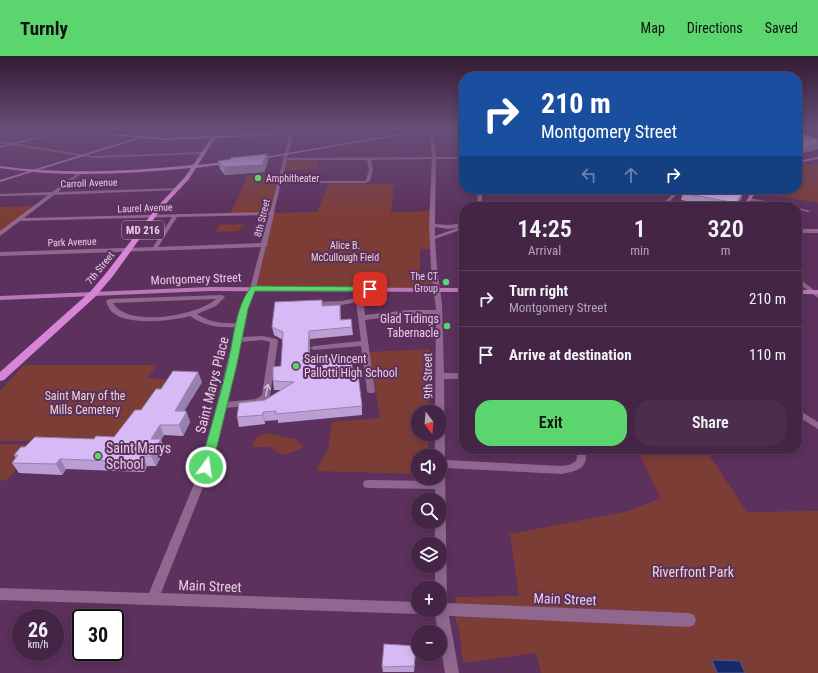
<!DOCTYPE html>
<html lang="en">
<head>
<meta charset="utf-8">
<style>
	:root { --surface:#452546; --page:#4c2d4d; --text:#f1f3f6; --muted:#b0a5b3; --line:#5d425f; --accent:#5bd56e }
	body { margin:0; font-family:"Roboto Condensed",sans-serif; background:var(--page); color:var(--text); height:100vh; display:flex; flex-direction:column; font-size:15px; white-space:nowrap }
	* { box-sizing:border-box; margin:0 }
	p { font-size:13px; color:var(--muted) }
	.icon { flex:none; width:22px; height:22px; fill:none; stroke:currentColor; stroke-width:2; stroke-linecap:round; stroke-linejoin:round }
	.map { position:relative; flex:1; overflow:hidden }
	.drawer { position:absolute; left:459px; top:146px; width:343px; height:252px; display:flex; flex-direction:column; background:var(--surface); border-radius:16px; box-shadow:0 2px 10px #0003,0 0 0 1px var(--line) }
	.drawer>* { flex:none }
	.hud { position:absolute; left:459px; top:16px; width:343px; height:122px; border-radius:16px; box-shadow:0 2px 10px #0003,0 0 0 1px var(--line); background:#1a4fa0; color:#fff; overflow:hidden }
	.needle { width:26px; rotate:164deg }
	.buttons { position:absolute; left:411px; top:349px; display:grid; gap:8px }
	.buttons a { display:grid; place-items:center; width:36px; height:36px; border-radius:50%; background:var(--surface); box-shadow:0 2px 10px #0003,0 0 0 1px var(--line); font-size:20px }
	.speed { position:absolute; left:12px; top:553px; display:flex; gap:8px; font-size:20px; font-weight:700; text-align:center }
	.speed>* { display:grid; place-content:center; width:52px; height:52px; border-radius:50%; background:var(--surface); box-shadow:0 2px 10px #0003,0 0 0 1px var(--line); line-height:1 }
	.speed small { font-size:10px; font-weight:400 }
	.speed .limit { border:2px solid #111; border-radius:6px; background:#fff; color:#111 }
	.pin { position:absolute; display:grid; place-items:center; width:34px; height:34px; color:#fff; margin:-17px; border-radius:8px; box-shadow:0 2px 6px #0006 }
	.me { position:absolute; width:44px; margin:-22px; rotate:14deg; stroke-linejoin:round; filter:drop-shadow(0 0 3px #0008) }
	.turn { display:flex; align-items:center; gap:14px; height:84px; padding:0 16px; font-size:18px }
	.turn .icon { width:52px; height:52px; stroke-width:2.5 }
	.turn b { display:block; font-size:28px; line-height:34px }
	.lanes { display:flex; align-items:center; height:38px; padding:0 16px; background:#0003; justify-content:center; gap:20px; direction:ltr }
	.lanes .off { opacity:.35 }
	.eta { display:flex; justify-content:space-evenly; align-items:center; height:68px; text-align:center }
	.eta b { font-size:24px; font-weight:600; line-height:28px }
	.action { display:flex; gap:8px; margin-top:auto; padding:8px 16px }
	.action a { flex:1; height:46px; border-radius:16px; background:var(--accent); color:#111; font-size:16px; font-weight:600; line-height:46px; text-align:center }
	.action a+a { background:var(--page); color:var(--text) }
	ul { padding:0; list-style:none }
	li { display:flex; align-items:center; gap:12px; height:56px; padding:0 16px; border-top:1px solid var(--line) }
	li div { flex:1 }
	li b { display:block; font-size:15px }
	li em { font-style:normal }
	header { display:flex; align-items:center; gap:24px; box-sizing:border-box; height:56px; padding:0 20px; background:var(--accent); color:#111 }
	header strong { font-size:19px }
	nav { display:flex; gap:22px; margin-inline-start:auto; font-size:14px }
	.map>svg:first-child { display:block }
</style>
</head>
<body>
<header>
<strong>Turnly</strong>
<nav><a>Map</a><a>Directions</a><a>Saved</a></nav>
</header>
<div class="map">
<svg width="818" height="617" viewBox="0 0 818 617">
	<rect width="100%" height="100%" fill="#5c315d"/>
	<path fill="#7d3d37" d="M286 103H318L316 113 283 114Z
		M797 106 818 109V147L754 136 756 133H797Z
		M282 118 273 157 317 156 329 127 394 128 391 156 433 155V193H420V218H434L437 234 253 232 273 157 230 158 248 119Z
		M36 150 0 178V151Z
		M245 168 238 175 216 176 219 169Z
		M430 293 429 356H418V378H428V400H418V418L316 415 328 393 332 366 380 362 369 296Z
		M24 309H157L147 322 170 324 113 385H0V335Z
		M265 377 296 383 304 390 297 395 282 399 270 391H252L255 382Z
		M0 388 37 389 6 425 0 424Z
		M637 393H705L747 456 818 455V617H541L536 597 463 607 459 572 456 566V541L519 540 510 478 629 455 660 442Z"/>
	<path fill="#162968" stroke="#555a8e" d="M712 604 740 605 745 617H717Z"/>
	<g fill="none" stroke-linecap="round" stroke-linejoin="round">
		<path fill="#8f678f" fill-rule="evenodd" d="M117 72H121L96 79 94 78Z
			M170 72H174L141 83 138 82Z
			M200 72H205L204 73 210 75 203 83 200 82 206 75 200 74Z
			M217 72H219V75L222 77 273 75 281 72H285L274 77 221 79 215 75Z
			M291 72H295L287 102 432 101 429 77 426 72H428L433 77 436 101H464V103H436L435 168 448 169 464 167V171L448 173 435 171V180L457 172 460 174 435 183 437 212 442 248 444 317H464V323H444L445 404 562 410 569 409 576 405 577 400 575 393H585C590 412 577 415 562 418L445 412 447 547 689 557 694 559 696 564 694 569 689 571 449 560 459 617H445L440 587V576H438L434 554H440V532H435V510H440V488H435V466H440V444H435V433L368 432 364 431 363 428 364 425 368 424 435 425V422H440V400H435V378H440V356H435L436 258H409L365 264 375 335 374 337H368L367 335 361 290 314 294 310 292 314 290 361 285 356 246C346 249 317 253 310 248L313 246 342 245 356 242 357 232H361L362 233 365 259 409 254H436L431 212 429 169 432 103 371 104 373 113 370 125 365 127H281L274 156 275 157 274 158 267 188 268 189 266 190 256 232 247 253 242 281 262 280 277 283 278 285 270 340 261 348 258 349 225 352 211 411 161 537 418 546V554H424L423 557 418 558 0 544V532L149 537 201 411 236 271C219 272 204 270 190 260 172 265 127 270 112 256 109 253 107 248 106 245L109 243 222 239 225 241 216 250 197 258C209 266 223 268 237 267L241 253 250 232 261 191 0 200V196L153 191 172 161 20 165 0 180V175L48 139 0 140V138L52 136 81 115 82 117 58 136 178 132 180 133 178 134 54 139 24 162 270 156ZM287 104H367L369 113 366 124 365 125H282ZM269 159 261 187 158 191 177 161ZM216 243C197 260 127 272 113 247ZM262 284 270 286 262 339 256 343 227 346 241 286Z
			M319 72H322L320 75 317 74Z
			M0 85 93 100 203 96 205 97 203 98 93 102 0 87Z
			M478 133H482V146L587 147 642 150 644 151 481 148V151H477Z
			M677 133H681L665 151H660Z
			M750 142 790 150 792 151H783L748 144V143Z
			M795 151 810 155 808 156 797 153V151Z
			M797 173H818V177H797Z
			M797 221 818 237V242L797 226Z
			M797 353 818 366V373L797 360Z"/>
		<path fill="#b979b9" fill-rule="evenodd" d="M76 72H80L0 92V90Z
			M139 81 142 82 0 126V124Z
			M818 101V103L797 107V105Z
			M753 133H757L747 151H743Z
			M209 231 464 232V236L209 235 0 244V240Z
			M797 234H818V238H797Z"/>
		<path fill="#d885d8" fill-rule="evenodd" d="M34 72 164 82 385 74 215 82 198 109 231 105 233 107 196 112 189 123 161 153 113 220 96 240 4 324 0 325V316L90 236 107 216 157 151 185 121 191 112C128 118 63 122 0 112V110C63 119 130 115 193 109L211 82 164 84Z
			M436 72H442L255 104 253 103Z"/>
	</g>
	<path fill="#b99fd4" d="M797 76 812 80V81L818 83V93L803 97H797Z
		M267 98 268 105 264 116 225 119 220 113 218 105 230 104V102Z
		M683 137 741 143 735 151H720L681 144Z
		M340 249 341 264 352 271 353 279 310 283V303L336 305 353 318 362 350V359L278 367V364L265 365V368L239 371 237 361 281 334H274L273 325 281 310 283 284 274 279 272 271 322 250Z
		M202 326 184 355H186L190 366 183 380 164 379 161 384 165 393 156 410H147L144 416 66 413 62 419 19 417 12 407 16 402 14 399 25 391 114 381 141 354 161 333Z
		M416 596 414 616H383L382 611Z"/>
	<path fill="#9682ac" d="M818 88V93L803 97 806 91Z
		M267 98 268 105 264 116 225 119 224 111Z
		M743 137 741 143 735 151 736 147Z
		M309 275 310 283 309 312 308 303Z
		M198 316 202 326 178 365 175 355Z
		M186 355 190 366 183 380 179 369Z
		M263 356 265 365V368L263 359Z
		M160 369 164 379 161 384 165 393 156 410 151 400V383Z
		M143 400 147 410 144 416 139 406Z
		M60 403 66 413 62 419 56 408Z"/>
	<path fill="#d7b9f6" stroke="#9682ac" d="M797 76 812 80 810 81 818 83V88L806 91 797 90Z
		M267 98 262 109 224 111 218 105 231 103 230 102Z
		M687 133H723L743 137 736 147 683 137Z
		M322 244V250L340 249V264L351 263 352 271 309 275 308 303 335 301 336 305 351 303 353 318H358L362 350 276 358V355L263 356V359L237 361 239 347 265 344 294 326 273 325V311L281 310 283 276 272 271 275 246Z
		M173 315 198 316 175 355H186L185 359 179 369H160L151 383H161L151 400H143L139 406 60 403 56 408 12 407 18 399H14L21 391H25L35 381 94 383 96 380 114 381 135 354H141L156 333H161Z
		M384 588 416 590 414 610 382 611Z"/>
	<defs><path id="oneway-shaft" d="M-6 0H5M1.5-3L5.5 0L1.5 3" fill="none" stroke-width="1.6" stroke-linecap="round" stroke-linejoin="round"/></defs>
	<use stroke="#d5b9d5" href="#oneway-shaft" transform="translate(267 334) rotate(-79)"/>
	<linearGradient id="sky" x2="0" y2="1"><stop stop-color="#331b33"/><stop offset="0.46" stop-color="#664e78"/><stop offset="1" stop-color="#664e78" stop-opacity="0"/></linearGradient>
	<rect width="818" height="158" fill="url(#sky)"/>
	<path fill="#5bd56e" stroke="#3b8a48" d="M253 230 370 231 374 233 370 235H255L248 253 237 308 212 411 210 414H202L200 411C209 376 220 342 228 307 234 282 235 252 251 231Z"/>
	<g fill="#5bd56e" stroke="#5c315d" stroke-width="1.5">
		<circle cx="258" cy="122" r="4"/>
		<circle cx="446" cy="226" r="4"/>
		<circle cx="447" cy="270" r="4"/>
		<circle cx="296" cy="310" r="4"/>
		<circle cx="98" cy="400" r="4"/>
	</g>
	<g text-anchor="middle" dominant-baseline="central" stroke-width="4" stroke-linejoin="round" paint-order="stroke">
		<g font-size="10" fill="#e7cde6" stroke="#5c315d" text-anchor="start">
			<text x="266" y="122">Amphitheater</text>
			<text x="438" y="220" text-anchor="end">The CT<tspan x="438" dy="12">Group</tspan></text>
		</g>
		<g font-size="10" fill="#e7cde6" stroke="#5c315d">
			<text transform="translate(89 127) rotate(-2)">Carroll Avenue</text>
			<text transform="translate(145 152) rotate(-2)">Laurel Avenue</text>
			<text transform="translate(262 162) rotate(-76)">8th Street</text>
			<text transform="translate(72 186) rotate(-2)">Park Avenue</text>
			<text transform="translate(100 212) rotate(-51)">7th Street</text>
		</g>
		<g font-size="10" fill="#eed5d1" stroke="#5c315d">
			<text x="345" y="189">Alice B.<tspan x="345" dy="12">McCullough Field</tspan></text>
		</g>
		<rect fill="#5c315d" stroke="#bd9ebd" stroke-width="1" x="122" y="165" width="42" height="18" rx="3"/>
		<g font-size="11" font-weight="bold" fill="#e7cde6">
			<text x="143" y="174">MD 216</text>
		</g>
		<g font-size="12" fill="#e7cde6" stroke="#5c315d">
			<text transform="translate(196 223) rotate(-2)">Montgomery Street</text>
			<text transform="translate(428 320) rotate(-91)">9th Street</text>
		</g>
		<g font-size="12" fill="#e7cde6" stroke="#5c315d" text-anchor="end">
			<text x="439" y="263">Glad Tidings<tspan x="439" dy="14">Tabernacle</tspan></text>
			<text x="304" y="303" text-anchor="start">Saint Vincent<tspan x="304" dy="14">Pallotti High School</tspan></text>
		</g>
		<g font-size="12" fill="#eed5d1" stroke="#5c315d">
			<text x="85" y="340">Saint Mary of the<tspan x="85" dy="14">Mills Cemetery</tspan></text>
		</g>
		<g font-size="14" fill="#e7cde6" stroke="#5c315d">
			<text transform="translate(212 329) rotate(-76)">Saint Marys Place</text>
			<text transform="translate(210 530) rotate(2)">Main Street</text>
			<text transform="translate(565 543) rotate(2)">Main Street</text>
		</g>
		<g font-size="14" fill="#e7cde6" stroke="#5c315d" text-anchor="start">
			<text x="106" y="392">Saint Marys<tspan x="106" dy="16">School</tspan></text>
		</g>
		<g font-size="14" fill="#eed5d1" stroke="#5c315d">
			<text x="693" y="516">Riverfront Park</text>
		</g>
	</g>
</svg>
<div class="buttons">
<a><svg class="needle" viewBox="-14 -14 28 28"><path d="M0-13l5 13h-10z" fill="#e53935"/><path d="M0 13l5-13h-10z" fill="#b0a5b3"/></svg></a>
<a><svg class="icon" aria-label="sound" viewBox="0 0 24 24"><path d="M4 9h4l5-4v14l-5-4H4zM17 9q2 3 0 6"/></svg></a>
<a><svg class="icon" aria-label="search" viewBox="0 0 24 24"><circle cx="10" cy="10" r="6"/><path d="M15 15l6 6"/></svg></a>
<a><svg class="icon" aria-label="layers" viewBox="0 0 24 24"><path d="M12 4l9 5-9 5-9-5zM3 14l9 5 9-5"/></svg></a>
<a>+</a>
<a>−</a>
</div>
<div class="speed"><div>26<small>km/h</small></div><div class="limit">30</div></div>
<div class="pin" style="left:370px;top:233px;background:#d93025"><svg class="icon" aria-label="arrive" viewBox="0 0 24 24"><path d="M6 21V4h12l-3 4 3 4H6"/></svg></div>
<svg class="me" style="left:206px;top:411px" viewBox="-20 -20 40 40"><circle r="17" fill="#5bd56e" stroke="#fff" stroke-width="3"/><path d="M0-11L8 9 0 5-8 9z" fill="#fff"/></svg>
<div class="hud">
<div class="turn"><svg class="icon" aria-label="right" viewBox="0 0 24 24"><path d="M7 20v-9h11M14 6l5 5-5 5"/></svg><div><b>210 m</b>Montgomery Street</div></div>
<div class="lanes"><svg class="icon off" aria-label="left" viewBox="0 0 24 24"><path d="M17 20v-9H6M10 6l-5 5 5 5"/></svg><svg class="icon off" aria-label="ahead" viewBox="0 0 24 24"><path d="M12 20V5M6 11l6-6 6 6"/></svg><svg class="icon" aria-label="right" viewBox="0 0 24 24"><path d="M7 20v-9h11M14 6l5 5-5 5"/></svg></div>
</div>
<section class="drawer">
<div class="eta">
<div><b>14:25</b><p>Arrival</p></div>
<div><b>1</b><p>min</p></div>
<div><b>320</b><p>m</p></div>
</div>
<ul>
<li><svg class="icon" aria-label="right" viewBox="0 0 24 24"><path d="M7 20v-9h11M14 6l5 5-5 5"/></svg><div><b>Turn right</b><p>Montgomery Street</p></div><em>210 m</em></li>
<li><svg class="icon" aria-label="arrive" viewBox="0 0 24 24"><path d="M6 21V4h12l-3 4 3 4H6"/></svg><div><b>Arrive at destination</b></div><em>110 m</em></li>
</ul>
<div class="action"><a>Exit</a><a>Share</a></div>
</section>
</div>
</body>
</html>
